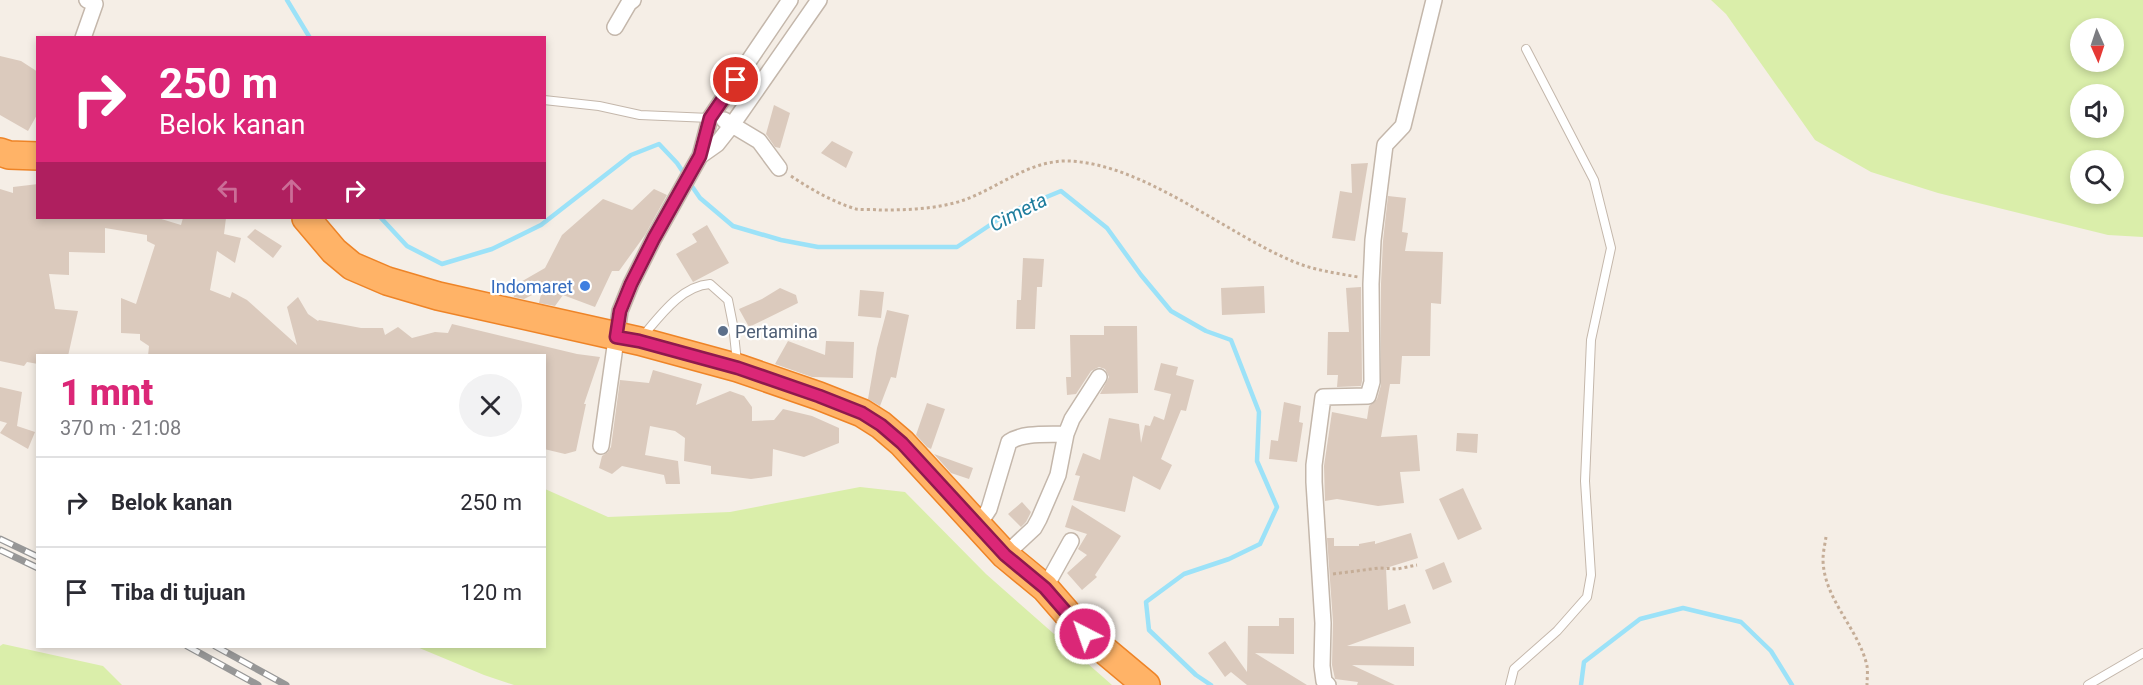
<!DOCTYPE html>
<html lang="id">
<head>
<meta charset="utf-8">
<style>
	:root { --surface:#fff; --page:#f2f2f3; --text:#2b2b33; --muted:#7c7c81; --line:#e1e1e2; --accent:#db2777 }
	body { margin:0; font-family:Roboto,sans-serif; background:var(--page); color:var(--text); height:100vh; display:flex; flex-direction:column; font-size:22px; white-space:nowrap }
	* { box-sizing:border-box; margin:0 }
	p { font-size:20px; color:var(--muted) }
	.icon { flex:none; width:33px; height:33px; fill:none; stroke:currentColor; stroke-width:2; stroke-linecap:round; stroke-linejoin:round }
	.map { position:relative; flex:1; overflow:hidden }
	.sheet { position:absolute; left:36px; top:354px; width:510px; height:294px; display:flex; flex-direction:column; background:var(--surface); border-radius:0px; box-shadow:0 3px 9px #0003 }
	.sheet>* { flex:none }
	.top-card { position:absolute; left:36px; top:36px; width:510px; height:183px; border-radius:0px; box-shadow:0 3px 9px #0003; background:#db2777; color:#fff; overflow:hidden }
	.needle { width:39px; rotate:177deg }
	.buttons { position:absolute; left:2070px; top:18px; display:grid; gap:12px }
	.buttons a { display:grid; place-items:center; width:54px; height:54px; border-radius:50%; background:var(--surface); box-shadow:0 3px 9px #0003; font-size:30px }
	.pin { position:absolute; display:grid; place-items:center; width:51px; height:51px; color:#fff; margin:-26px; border:3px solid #fff; border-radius:50%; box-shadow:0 2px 6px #0007 }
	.me { position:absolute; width:66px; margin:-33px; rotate:319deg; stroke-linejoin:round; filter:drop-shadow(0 0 4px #0008) }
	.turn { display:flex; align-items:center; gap:21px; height:126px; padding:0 24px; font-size:27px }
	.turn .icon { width:78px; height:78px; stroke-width:2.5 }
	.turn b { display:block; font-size:42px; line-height:51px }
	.lanes { display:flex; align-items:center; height:57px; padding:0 24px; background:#0003; justify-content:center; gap:30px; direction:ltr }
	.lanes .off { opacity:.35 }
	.round { display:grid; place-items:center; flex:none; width:63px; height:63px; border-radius:32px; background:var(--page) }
	.overview { display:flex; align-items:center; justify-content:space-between; height:102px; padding:0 24px }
	h1 { font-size:36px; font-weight:800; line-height:45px; color:var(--accent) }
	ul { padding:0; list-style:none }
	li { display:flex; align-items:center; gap:18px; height:90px; padding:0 24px; border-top:2px solid var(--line) }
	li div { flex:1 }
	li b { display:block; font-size:22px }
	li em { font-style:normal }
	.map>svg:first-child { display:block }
</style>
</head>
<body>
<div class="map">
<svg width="2143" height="685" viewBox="0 0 2143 685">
	<rect width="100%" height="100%" fill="#f5eee6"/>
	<path fill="#daeeaa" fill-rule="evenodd" d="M1711 0H2143V237L2108 235 1938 193 1871 172 1815 140 1726 14ZM2080 28H2114V62H2080ZM2080 94H2114V128H2080ZM2080 160H2114V194H2080Z
		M860 487 905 492 986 574 1112 685H514L484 675 417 647 544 646 545 489 608 517 730 512Z
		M3 644 103 666 122 685H0V646Z"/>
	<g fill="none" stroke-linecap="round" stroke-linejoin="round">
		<path stroke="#9ce2f8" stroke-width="4.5" d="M287 0 310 38
			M689 182 700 198 733 226 781 240 818 247H957L1008 213 1061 191 1107 228 1141 275 1171 311 1206 331 1231 340 1259 412 1257 461 1277 507 1260 544 1229 559 1184 574 1146 602 1149 630 1196 675 1211 685
			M381 218 407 246 442 264 492 249 541 225 631 155 659 144 677 163 685 175
			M1581 685 1584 662 1640 619 1683 608 1741 622 1771 651 1792 685"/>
	</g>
	<path fill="#dbcabd" d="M0 56 21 61 38 72V113L28 131 0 115Z
		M774 105 790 113 780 148 775 147 766 134Z
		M832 141 853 152 846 168 821 153Z
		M1368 163 1355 241 1332 238 1340 191 1352 193 1351 164Z
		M38 184V218H158L181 225 183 218H226L224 234 241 238 235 263 217 251 210 290 230 298 232 292 247 300 297 345 287 307 298 297 308 314 318 321 319 320 361 328H383L385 335 398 327 412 338 435 332 448 333 452 324 577 354 600 357 584 404H586L576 451 565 454 544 449V356H148L149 346 140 340V334L121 333V298L136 304 155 245 147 241V235L105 228V253L69 252V275L49 274 55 309 78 311 68 356H38V364L27 362 24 366 0 361V189L13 193V187Z
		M654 189 667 195 645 235 619 271H612L595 307 563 295 555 306 539 303 542 290 524 299 514 297 512 287 545 268 562 235 603 199 632 210Z
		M1388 196 1406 198 1402 232 1408 233 1405 251 1443 252 1441 304 1431 303 1430 356H1402L1400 384H1390L1381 437 1417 435 1420 471 1400 472 1404 503 1378 506 1337 499 1325 501 1324 466 1332 412 1367 419 1369 406 1377 399 1381 385V284L1383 241Z
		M707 225 729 263 693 282 676 254 697 242 692 234Z
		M255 229 282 246 273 258 247 237Z
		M1023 258 1044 259 1042 287H1037L1035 329H1016L1017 300H1021Z
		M1264 286 1265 313 1222 315 1221 288Z
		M1361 287 1362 381 1361 386 1337 387 1338 375H1327L1328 332H1349L1346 288Z
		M780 288 796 295 798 303 749 327 739 309 762 299Z
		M860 290 884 292 881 318 858 316Z
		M887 310 909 315 896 378 891 377 880 406 868 399 877 348Z
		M1104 326H1137L1138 393 1100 394 1109 377 1105 369 1099 367 1091 371 1076 394 1067 395 1066 377H1071L1070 335H1104Z
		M788 341 825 355 826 341 854 342 853 378 812 377 775 364Z
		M1161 363 1178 367 1176 375 1194 380 1186 411 1181 410 1161 459 1172 465 1160 490 1133 476 1125 512 1073 500 1080 476 1075 475 1083 453 1100 460 1109 418 1139 424 1141 443 1145 425 1150 426 1154 416 1164 420 1171 394 1154 390Z
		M653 370 702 384 696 405 730 391 744 396 752 407V421L774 420 783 409 812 416 839 428V443L804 457 773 449 772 476 751 479 711 474V466L684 461 685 438 675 431 650 426 645 455 678 461 680 484H666L664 475 622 466 612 474 599 468 602 456 608 452 611 447 620 380 649 383Z
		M0 387 22 392 17 426 35 432 28 449 0 433 7 423 0 421Z
		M1284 402 1301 406 1299 422 1303 423 1297 462 1269 459 1271 440 1278 441Z
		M927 403 945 409 931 449 927 447 916 435Z
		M1457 433 1478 434 1477 453 1456 451Z
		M934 454 973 468 969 479 951 473Z
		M1463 488 1482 529 1458 540 1439 499Z
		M1022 502 1031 512 1026 522 1021 527 1008 514Z
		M1072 505 1121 536 1095 575 1097 577 1082 590 1067 573 1087 555 1078 549 1087 534 1065 527Z
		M1411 533 1418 558 1386 568 1388 610 1405 604 1411 623 1347 646 1414 647V666L1352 665 1395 685H1357L1358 682 1335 679 1332 665 1333 622 1327 538H1334V546H1359V544L1375 541V544Z
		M1444 562 1452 582 1433 590 1425 570Z
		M1279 618H1294V654L1255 653 1307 685H1247L1231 672 1225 677 1208 653 1225 641 1247 672 1248 626H1279Z"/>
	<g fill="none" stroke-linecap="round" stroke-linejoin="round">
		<g stroke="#c4b7ab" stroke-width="10">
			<path id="lane" d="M544 100 599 106 640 115 710 118
				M642 337C660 316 681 286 710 284L728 300 733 325 737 362
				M1510 685 1514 669 1557 631 1587 597 1591 575 1585 481 1591 340 1611 248 1594 180 1526 49
				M2088 685 2143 653"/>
		</g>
		<g stroke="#c4b7ab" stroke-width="18">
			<path id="street" d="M615 27 629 3 633 0
				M83 38 95 4 87 0
				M724 120 759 141 779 168
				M700 156 717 144 732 125 819 0
				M601 446 620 311 631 284 654 238 700 156 710 118 790 0
				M978 526 989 509 1009 442C1024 432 1048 435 1066 434
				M1005 555 1034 528 1039 519 1058 475 1066 434 1072 419 1099 377
				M1045 588 1071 541
				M1328 685 1324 681 1322 666 1323 623 1314 482V465L1323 397 1368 396 1372 382 1371 284 1373 240 1385 145 1403 126 1434 0"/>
		</g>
		<g stroke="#ee8427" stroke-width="30">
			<path id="highway" d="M0 152 9 155 38 156
				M306 218 334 251 352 266 387 281 438 296 639 341 738 368 819 396 862 413 881 425 902 443 1005 555 1045 588 1085 634 1146 685"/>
		</g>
		<path stroke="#c5ad97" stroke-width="3" stroke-dasharray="3 3" stroke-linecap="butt" d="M791 176C812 190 833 202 856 209 863 210 872 209 879 210 910 210 943 209 972 197 1004 183 1033 160 1069 161 1143 164 1224 232 1292 261 1313 270 1335 273 1358 277
			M1826 537C1825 544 1823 552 1823 560 1824 600 1859 629 1867 666 1868 672 1867 679 1867 685
			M1333 574 1379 568 1397 569 1417 565"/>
		<use href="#lane" stroke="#fff" stroke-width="8"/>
		<use href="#street" stroke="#fff" stroke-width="15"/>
		<use href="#highway" stroke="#ffb367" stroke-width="27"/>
		<g stroke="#979797" stroke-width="7">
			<path id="rail" d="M0 539 38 557
				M0 550 38 568
				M187 646 258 685
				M215 646 286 685"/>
		</g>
		<use href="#rail" stroke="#fff" stroke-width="4.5" stroke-dasharray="14" stroke-linecap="butt"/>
	</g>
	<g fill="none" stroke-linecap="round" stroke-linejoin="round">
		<g stroke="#8e194d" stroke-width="15">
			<path id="route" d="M736 80 710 118 700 156 654 238 631 284 620 311 616 337 639 341 738 368 819 396 862 413 881 425 902 443 1005 555 1045 588 1085 634"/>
		</g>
		<use href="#route" stroke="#db2777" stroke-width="10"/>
	</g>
	<circle fill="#3f7fe0" stroke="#fff" stroke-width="2" cx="585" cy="286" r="6"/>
	<circle fill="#5c6f8a" stroke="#fff" stroke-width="2" cx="723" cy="331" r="6"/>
	<g text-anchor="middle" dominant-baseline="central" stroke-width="4.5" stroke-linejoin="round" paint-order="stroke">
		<g font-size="18" fill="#366cbe" stroke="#fff" text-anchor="end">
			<text x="573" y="286">Indomaret</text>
		</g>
		<g font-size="18" fill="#4e5e75" stroke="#fff" text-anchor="start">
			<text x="735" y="331">Pertamina</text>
		</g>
		<g font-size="20" font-style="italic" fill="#1e7d9e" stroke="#fff">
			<text transform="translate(1018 212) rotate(-27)">Cimeta</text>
		</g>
	</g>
</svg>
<div class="buttons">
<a><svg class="needle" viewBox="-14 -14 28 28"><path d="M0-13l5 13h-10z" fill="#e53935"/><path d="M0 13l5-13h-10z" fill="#7c7c81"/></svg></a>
<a><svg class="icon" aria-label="sound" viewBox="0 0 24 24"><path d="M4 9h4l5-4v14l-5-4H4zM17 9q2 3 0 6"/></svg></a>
<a><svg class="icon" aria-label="search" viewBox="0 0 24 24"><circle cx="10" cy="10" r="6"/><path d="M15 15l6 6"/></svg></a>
</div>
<div class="pin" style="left:736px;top:80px;background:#d93025"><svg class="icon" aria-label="arrive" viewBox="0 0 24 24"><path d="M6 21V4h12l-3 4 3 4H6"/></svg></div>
<svg class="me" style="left:1085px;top:634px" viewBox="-20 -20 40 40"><circle r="17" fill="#db2777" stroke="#fff" stroke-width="3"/><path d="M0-11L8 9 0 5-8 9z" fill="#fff"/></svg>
<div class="top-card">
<div class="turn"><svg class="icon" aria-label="right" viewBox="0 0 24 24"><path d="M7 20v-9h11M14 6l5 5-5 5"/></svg><div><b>250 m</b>Belok kanan</div></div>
<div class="lanes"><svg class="icon off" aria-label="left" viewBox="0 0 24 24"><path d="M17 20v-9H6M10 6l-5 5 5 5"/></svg><svg class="icon off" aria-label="ahead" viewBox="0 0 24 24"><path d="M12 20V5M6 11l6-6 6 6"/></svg><svg class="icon" aria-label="right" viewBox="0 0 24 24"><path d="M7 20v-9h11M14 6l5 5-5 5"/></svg></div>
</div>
<section class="sheet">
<div class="overview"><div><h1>1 mnt</h1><p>370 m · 21:08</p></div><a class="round"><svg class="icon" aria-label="close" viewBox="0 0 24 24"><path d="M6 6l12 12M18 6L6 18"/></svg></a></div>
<ul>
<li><svg class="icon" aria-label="right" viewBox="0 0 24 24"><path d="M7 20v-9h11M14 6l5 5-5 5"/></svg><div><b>Belok kanan</b></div><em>250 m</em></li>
<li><svg class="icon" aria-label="arrive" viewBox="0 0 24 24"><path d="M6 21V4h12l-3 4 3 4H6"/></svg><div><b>Tiba di tujuan</b></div><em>120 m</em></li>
</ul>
</section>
</div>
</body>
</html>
